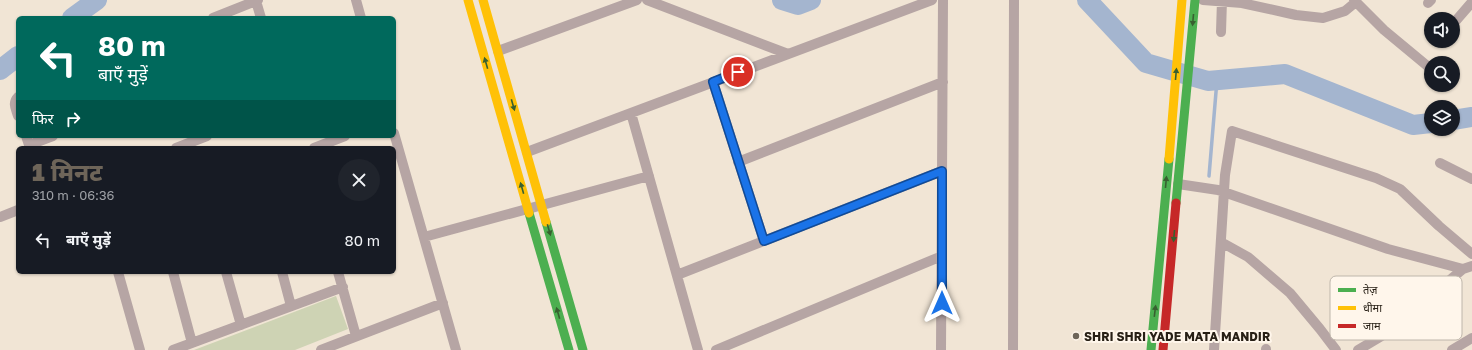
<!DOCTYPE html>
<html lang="hi">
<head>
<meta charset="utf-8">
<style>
	:root { --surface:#171b24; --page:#20242c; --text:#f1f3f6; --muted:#9ea1a6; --accent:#6e6559 }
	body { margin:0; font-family:"Golos Text","Noto Sans Devanagari",sans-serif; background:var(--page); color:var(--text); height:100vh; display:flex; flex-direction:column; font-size:15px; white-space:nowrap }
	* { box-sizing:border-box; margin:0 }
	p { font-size:13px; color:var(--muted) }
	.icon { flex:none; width:22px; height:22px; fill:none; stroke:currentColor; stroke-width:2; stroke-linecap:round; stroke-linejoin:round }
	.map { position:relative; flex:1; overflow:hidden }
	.drawer { position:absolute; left:16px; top:146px; width:380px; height:128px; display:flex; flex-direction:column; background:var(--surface); border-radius:6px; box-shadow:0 1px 3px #0004 }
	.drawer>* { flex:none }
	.banner { position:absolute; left:16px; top:16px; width:380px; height:122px; border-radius:6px; box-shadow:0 1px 3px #0004; background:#00695c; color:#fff; overflow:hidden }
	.tools { position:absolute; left:1424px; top:12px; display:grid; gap:8px }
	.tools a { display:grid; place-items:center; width:36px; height:36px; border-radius:50%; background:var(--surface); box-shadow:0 1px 3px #0004; font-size:20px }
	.pin { position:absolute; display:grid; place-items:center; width:34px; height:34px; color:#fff; margin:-17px; border:2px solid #fff; border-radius:50%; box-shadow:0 1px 4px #0007 }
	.me { position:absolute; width:44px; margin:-22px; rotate:0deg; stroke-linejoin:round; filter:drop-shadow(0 0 3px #0008) }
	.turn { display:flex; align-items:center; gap:14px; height:84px; padding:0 16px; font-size:18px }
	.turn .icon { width:52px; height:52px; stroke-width:2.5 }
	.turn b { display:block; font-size:28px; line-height:34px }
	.then { display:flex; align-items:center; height:38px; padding:0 16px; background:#0003; gap:8px; font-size:15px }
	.round { display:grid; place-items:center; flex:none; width:42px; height:42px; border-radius:21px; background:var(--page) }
	.head { display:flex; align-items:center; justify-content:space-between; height:68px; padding:0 16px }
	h1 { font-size:24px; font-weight:800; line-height:30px; color:var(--accent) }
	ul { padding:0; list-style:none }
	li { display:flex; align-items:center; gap:12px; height:52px; padding:0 16px }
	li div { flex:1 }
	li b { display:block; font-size:15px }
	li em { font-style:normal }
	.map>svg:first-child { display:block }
</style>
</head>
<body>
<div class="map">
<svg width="1472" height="350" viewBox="0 0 1472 350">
	<rect width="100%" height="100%" fill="#f1e5d5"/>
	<path fill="#ced3b4" d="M336 296 348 329 295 350H194Z"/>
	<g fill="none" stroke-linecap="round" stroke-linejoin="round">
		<path stroke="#a4b5cf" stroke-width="3.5" d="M1209 176 1217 80"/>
		<path stroke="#a4b5cf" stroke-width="20" d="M782 0 798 5 811 0
			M1087 0 1146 63 1208 81 1285 74 1413 125 1431 123
			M72 18 97 0
			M0 70 18 56
			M1453 120 1472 117"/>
		<path stroke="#b6a5a4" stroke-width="10" d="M356 0 361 18
			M647 0 788 54
			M1203 0 1242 3 1296 15 1323 18 1345 11 1356 2
			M1354 0 1384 30 1431 69
			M256 1 261 18
			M1428 3 1431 0
			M213 18 258 0
			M1453 24 1472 2
			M1221 32 1222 0
			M498 51 637 0
			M713 82 764 241
			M18 97C12 103 16 109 18 116
			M631 113 698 350
			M394 133 456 350
			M26 136 30 148
			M29 145 53 136
			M176 148 207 136
			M314 148 345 136
			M527 152 932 0
			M738 162 943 82
			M1440 163 1472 179
			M1178 184 1218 190 1388 249 1463 269
			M0 217 18 210
			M424 237 649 176
			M1221 242 1248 257 1290 293 1320 329 1336 350
			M118 272 140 350
			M173 272 192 343
			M226 272 241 325
			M282 272 291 306
			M338 272 356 336
			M677 275 942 171
			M1266 349V350
			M173 350 343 287
			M321 350 443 303
			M716 350 942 256
			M941 350 943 0
			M1013 350 1014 0
			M1214 350 1225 175 1232 131 1376 178 1400 189 1439 226 1472 254
			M1358 350 1385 334 1463 269 1472 266
			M1452 350 1472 338"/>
		<path stroke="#4caf50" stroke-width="9" d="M1176 203 1195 0
			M529 213 569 350
			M546 222 583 350
			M1151 350 1169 159"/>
		<path stroke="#ffc107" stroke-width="9" d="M468 0 529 213
			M483 0 546 222
			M1169 159 1182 0"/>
		<path stroke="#c62828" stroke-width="9" d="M1163 350 1176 203"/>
	</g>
	<defs><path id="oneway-solid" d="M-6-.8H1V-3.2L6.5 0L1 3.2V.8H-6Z"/></defs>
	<g fill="#386030">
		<use href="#oneway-solid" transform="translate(1193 20) rotate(95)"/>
		<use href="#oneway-solid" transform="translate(486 63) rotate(-106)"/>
		<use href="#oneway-solid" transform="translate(1176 74) rotate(-85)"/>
		<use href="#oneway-solid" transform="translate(513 105) rotate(74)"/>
		<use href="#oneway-solid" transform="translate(1166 182) rotate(-85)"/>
		<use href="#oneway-solid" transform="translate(522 188) rotate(-106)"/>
		<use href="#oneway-solid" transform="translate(549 230) rotate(74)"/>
		<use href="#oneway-solid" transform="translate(1174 236) rotate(95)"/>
		<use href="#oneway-solid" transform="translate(1155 311) rotate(-83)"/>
		<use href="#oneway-solid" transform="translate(558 313) rotate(-106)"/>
	</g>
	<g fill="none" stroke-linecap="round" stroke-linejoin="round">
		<g stroke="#114b97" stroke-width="10">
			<path id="route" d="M738 72 713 82 764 241 942 171V303"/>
		</g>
		<use href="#route" stroke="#1a73e8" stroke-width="7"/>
	</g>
	<circle fill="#6e6559" stroke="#fff6eb" stroke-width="1.5" cx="1076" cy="336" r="4"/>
	<g text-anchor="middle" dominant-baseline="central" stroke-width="4" stroke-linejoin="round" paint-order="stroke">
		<g font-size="12" font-weight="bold" fill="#282016" stroke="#fff6eb" text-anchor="start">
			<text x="1084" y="336">SHRI SHRI YADE MATA MANDIR</text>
		</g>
	</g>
	<rect x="1330" y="276" width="132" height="64" rx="6" fill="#fff6eb" stroke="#beb6ab" stroke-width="1"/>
	<rect x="1338" y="288" width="18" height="4" fill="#4caf50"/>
	<rect x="1338" y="306" width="18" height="4" fill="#ffc107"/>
	<rect x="1338" y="324" width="18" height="4" fill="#c62828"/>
	<g font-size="11" fill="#282016">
		<text x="1363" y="294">तेज़</text>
		<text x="1363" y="312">धीमा</text>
		<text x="1363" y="330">जाम</text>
	</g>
</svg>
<div class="tools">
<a><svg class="icon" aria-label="sound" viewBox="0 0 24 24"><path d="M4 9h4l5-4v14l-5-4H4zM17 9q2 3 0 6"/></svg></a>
<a><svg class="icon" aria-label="search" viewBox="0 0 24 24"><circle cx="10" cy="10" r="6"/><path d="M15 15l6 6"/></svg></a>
<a><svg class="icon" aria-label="layers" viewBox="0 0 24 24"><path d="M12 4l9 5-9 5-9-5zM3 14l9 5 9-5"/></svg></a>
</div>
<div class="pin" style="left:738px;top:72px;background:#d93025"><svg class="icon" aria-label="arrive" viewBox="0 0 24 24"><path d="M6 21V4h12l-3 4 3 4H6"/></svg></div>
<svg class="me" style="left:942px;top:303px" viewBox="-20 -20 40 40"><path d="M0-17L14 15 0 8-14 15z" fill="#1a73e8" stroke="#fff" stroke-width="4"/></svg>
<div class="banner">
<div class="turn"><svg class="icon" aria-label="left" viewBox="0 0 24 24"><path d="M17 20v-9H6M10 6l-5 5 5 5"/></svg><div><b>80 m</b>बाएँ मुड़ें</div></div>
<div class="then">फिर<svg class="icon" aria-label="right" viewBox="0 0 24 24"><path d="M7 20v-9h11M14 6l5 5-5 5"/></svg></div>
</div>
<section class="drawer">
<div class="head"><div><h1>1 मिनट</h1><p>310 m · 06:36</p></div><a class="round"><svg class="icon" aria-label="close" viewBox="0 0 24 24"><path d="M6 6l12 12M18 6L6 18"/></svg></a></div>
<ul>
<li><svg class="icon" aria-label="left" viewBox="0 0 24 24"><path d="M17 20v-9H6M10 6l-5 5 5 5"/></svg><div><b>बाएँ मुड़ें</b></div><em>80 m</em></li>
</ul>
</section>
</div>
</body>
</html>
